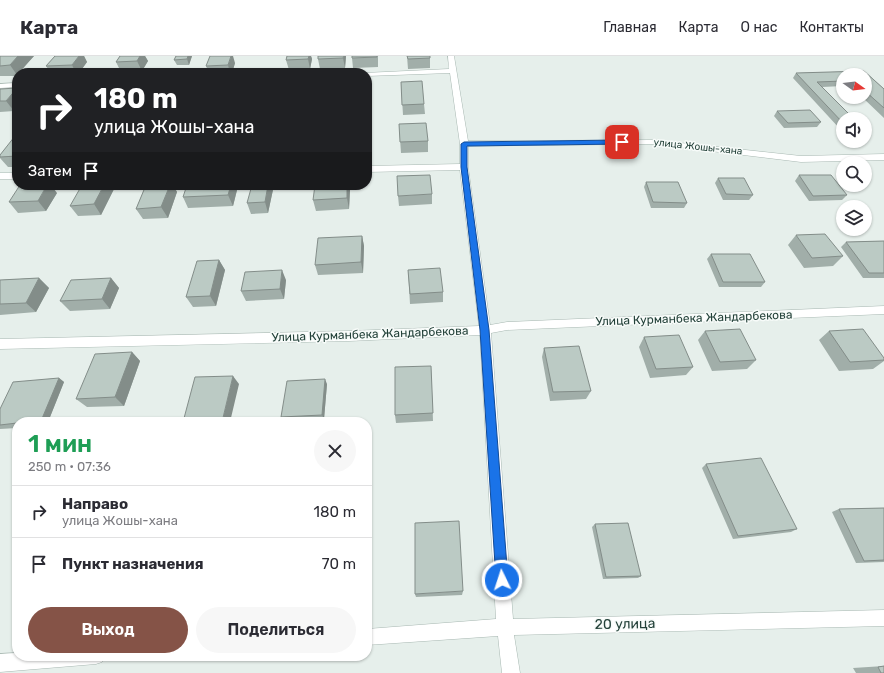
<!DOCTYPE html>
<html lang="ru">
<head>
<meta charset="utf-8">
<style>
	:root { --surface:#fff; --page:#f7f7f7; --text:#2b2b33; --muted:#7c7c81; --line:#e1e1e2; --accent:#855347 }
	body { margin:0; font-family:Rubik,sans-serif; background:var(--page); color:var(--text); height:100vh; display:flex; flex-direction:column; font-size:15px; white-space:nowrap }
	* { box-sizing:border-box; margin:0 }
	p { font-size:13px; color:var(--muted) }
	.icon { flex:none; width:22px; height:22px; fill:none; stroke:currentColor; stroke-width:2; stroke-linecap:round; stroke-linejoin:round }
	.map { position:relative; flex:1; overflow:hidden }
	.side { position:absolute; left:12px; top:361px; width:360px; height:244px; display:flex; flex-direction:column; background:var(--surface); border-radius:16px; box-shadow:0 1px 3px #0004 }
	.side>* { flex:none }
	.hud { position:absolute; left:12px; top:12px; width:360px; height:122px; border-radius:16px; box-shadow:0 1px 3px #0004; background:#202124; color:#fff; overflow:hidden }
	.needle { width:26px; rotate:105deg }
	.buttons { position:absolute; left:836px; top:12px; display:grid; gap:8px }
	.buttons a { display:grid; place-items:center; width:36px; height:36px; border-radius:50%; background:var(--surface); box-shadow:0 1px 3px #0004; font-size:20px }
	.pin { position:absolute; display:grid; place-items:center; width:34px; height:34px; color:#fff; margin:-17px; border-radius:8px; box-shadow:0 2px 6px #0006 }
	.me { position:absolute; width:44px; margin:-22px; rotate:356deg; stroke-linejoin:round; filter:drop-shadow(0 0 3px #0008) }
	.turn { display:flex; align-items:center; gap:14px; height:84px; padding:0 16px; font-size:18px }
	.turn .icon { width:52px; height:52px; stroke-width:2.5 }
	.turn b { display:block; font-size:28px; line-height:34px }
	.then { display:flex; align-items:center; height:38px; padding:0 16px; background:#0003; gap:8px; font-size:15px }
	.round { display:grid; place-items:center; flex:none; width:42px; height:42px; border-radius:21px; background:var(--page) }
	.overview { display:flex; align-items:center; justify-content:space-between; height:68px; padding:0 16px }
	h1 { font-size:24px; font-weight:600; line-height:30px; color:#1e9e55 }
	.cta { display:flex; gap:8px; margin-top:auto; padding:8px 16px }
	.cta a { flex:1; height:46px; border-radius:24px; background:var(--accent); color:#fff; font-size:16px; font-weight:600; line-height:46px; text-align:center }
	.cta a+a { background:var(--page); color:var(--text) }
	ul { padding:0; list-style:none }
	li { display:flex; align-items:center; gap:12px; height:52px; padding:0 16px; border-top:1px solid var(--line) }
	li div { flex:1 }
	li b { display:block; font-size:15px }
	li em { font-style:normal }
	header { display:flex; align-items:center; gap:24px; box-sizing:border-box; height:56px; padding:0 20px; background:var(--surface); border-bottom:1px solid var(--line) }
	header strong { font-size:19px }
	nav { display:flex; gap:22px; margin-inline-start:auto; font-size:14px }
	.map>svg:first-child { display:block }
</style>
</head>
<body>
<header>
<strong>Карта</strong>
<nav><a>Главная</a><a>Карта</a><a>О нас</a><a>Контакты</a></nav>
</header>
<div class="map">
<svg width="884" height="617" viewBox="0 0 884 617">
	<rect width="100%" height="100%" fill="#e6efeb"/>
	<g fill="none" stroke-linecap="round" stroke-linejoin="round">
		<g stroke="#a8b8b2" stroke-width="1">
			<path id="minor" d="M448 0H454L468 85 653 84 801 100 884 98V104L801 106 653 88 468 90V111L490 269 507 266 884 250V258L507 274 491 277 513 563 884 554V570L514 579 520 617H502L498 580 367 589V573L496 563 480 279 349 285 0 293V283L349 275 479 270 460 114 367 116V110L460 108V88L450 17 367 20V17H364L449 13Z
				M17 27V31L0 32V28Z
				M0 117H17V123H0Z
				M17 597V600H104L102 606 96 608 0 616V598Z"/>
		</g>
		<use href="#minor" fill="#fff" fill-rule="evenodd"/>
	</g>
	<path fill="#a1aea9" d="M0 0H34L17 17V20H0Z
		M55 0H84L87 6 79 17H51L46 10Z
		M120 0H145L148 5 142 15 121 16 116 6Z
		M176 0H192L189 9H177L174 4Z
		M287 0H311L312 3 310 13 289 14 286 4Z
		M346 0 345 12 320 13 318 3Z
		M378 0V11L353 12 352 2Z
		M407 0H430V12L408 13Z
		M235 7 232 17H209L206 10Z
		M864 15 884 33V62L862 41H865V19H843V30L822 31 843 63V73H840L793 22 796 17Z
		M401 26 424 48 425 58 403 59Z
		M0 33 14 55 0 56Z
		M777 55 821 66 817 71 784 72 774 60Z
		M399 68 428 85V96L401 97Z
		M17 79V111H8L0 102V99Z
		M799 119 847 139 842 144 809 145 795 125Z
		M718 122 753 139 749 144H723L715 127Z
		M646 126 687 147 684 152H651L644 131Z
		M146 129H173L177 136 168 162 143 163 136 153Z
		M274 129 268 157 251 158 247 147Z
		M114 133 101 159 78 160 70 150Z
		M237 134 233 150 188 152 183 141Z
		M350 134 349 153 316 155 313 144Z
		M57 137 46 155 18 157 9 146Z
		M432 138V148L399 150 398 140Z
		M796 179 843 200 833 210 804 212 788 189Z
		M362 180 364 190 363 217 318 219 315 209Z
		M884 185V222H863L841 191 846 186Z
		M711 198 765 226 761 231H719L707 203Z
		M219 204 225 214 216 250 193 251 186 241Z
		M408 214 443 236V246L410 248Z
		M39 222 49 232 36 256 0 259V224Z
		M111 222 119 232 110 253 70 255 60 245Z
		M286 224 284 243 246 245 241 235Z
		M705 275 756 304 747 313 712 315 698 284Z
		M829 275 884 302V305L873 313 839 315 819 284Z
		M644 281 693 311 686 319 650 322 639 291Z
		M544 292 591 335 586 343 550 345 542 301Z
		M132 296 140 305 124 350 87 351 76 343Z
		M431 310 433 365 396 367 395 359Z
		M59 322 64 326 48 366H17V372L0 373V353Z
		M327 328 324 363 284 365 281 361Z
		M706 408 797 473 791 476 733 483 702 412Z
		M884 452V506L856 507 832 456 839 453Z
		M595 468 641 520 638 522 603 523 592 471Z
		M463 535 462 539 416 541 415 538Z
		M884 610V617H856L853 612Z"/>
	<path fill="#838d89" d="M18 0H34L19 17H17V19L10 9Z
		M79 0H84L87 6 79 17H76L72 9Z
		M140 0H145L148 5 142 15 137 5Z
		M188 0H192L189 9 187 3Z
		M231 0H233L235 7 232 17H230L228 9Z
		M309 0H311L312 3 310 13 308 3Z
		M344 0H346L345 12 343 2Z
		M17 32V51L14 55 6 45Z
		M47 129H51L57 137 46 155 38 145Z
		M104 129H111L114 133 101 159 94 148Z
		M170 129H173L177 136 168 162 161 151Z
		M231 129H235L237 134 233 150 228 139Z
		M268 129H274L268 157 265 146Z
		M347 129H349L350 134 349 153 347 142Z
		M362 180 364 190 363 217 361 206Z
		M219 204 225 214 216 250 210 240Z
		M282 214 286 224 284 243 280 233Z
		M39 222 49 232 36 256 26 247Z
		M111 222 119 232 110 253 102 243Z
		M132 296 140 305 124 350 115 341Z
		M233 320 239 328 230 366H222Z
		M59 322 64 326 48 366H42L41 365Z
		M325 323 327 328 324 363 322 359Z"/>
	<path fill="#bbcac4" stroke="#838d89" d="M0 0H18L10 9 0 10Z
		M55 0H79L72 9 46 10Z
		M120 0H140L137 5 116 6Z
		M176 0H188L187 3 174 4Z
		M210 0H231L228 9 206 10Z
		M287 0H309L308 3 286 4Z
		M318 0H344L343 2 318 3Z
		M352 0H377V1L352 2Z
		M407 0H430V2L408 3Z
		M864 15 884 33V52L865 35V19H843V25L817 26 854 63H843V67L796 17Z
		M422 25 424 48 402 49 401 26Z
		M17 32 6 45H0V33Z
		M810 54 821 66 788 67 777 55Z
		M426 67 428 85 400 86 399 68Z
		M17 79V100L0 101V99L15 80Z
		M430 119 432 138 398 140 397 120Z
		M799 119H831L847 139 813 140Z
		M718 122H744L753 139 726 138Z
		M646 126H678L687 147 653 146Z
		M20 129H47L38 145 9 146Z
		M82 129H104L94 148 70 150Z
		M146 129H170L161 151 136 153Z
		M187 129H231L228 139 183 141Z
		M252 129H268L265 146 247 147Z
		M315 129H347V142L313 144Z
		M825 178 843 200 812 202 796 179Z
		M362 180 361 206 315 209 318 182Z
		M884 185V217H869L846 186Z
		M711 198H750L765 226H723Z
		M219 204 210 240 186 241 197 205Z
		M440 212 443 236 410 238 408 214Z
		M282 214 280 233 241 235 245 216Z
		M39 222 26 247 0 248V224Z
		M111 222 102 243 60 245 71 224Z
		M740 273 756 304 720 306 705 275Z
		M863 273 884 302V304L850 306 829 275Z
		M679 279 693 311 656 313 644 281Z
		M579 290 591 335 553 336 544 292Z
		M132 296 115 341 76 343 95 298Z
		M431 310 433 357 395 359V311Z
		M233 320 222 366H183L195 321Z
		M59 322 41 365 32 366H17V367L0 369V353L13 326Z
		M325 323 322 359 281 361 287 325Z
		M761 402 797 473 738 480 706 408Z
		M884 452V504L864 505 839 453Z
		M459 465 463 535 415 538V467Z
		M628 467 641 520 606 521 595 468Z
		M884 610V617H881L878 611Z"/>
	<path fill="#1a73e8" stroke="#114b97" d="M622 84 624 85V88L467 90V111L489 274 508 524 506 528 502 530 498 528 496 524 480 274 461 111V88L464 86Z"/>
	<g text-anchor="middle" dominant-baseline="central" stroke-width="3" stroke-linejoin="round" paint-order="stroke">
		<g font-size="10" fill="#24423a" stroke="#f7fbf9">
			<text transform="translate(698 91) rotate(6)">улица Жошы-хана</text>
		</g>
		<g font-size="12" fill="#24423a" stroke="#f7fbf9">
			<text transform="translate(694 262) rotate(-2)">Улица Курманбека Жандарбекова</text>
			<text transform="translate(370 278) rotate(-2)">Улица Курманбека Жандарбекова</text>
		</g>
		<g font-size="14" fill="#24423a" stroke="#f7fbf9">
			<text transform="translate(625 568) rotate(-1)">20 улица</text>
		</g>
	</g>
</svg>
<div class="buttons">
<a><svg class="needle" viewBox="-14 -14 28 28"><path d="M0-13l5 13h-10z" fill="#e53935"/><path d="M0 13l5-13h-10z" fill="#7c7c81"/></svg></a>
<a><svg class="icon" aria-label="sound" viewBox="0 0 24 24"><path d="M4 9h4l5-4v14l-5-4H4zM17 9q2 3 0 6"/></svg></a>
<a><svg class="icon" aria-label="search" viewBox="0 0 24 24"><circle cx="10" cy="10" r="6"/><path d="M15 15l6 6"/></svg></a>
<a><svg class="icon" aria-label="layers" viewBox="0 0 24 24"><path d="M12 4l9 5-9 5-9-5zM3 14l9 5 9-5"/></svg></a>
</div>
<div class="pin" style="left:622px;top:86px;background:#d93025"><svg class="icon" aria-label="arrive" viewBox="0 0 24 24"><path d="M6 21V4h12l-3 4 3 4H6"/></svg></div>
<svg class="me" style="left:502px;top:524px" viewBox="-20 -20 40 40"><circle r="17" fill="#1a73e8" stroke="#fff" stroke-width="3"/><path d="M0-11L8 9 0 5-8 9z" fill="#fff"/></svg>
<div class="hud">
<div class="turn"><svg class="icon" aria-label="right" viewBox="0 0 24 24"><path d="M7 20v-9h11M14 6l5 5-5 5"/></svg><div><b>180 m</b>улица Жошы-хана</div></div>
<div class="then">Затем<svg class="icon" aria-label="arrive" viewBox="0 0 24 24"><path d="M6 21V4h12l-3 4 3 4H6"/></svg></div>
</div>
<section class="side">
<div class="overview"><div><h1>1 мин</h1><p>250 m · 07:36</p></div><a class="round"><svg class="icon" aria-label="close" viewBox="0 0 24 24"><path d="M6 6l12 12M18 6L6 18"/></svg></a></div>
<ul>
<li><svg class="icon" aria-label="right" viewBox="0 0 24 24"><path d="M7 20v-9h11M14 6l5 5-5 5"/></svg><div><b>Направо</b><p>улица Жошы-хана</p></div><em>180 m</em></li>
<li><svg class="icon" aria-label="arrive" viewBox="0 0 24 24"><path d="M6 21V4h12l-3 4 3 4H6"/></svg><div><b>Пункт назначения</b></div><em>70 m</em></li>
</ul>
<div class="cta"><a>Выход</a><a>Поделиться</a></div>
</section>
</div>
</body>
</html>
